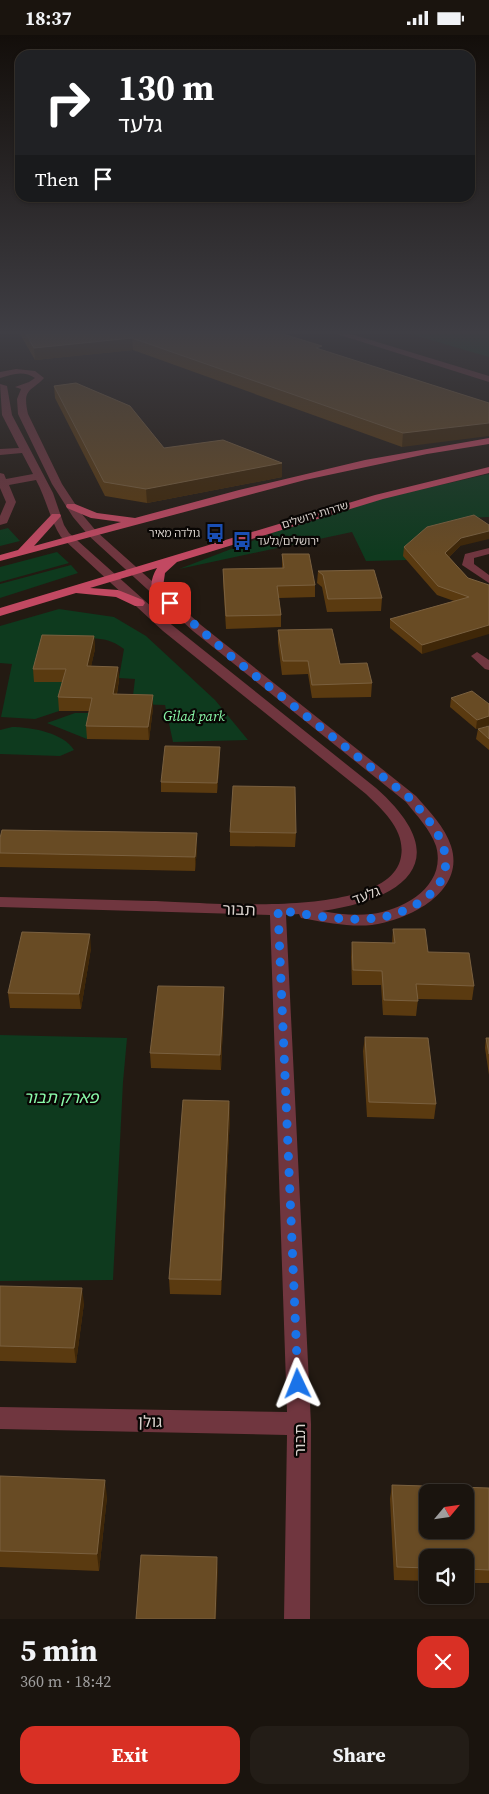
<!DOCTYPE html>
<html lang="en">
<head>
<meta charset="utf-8">
<style>
	:root { --surface:#1a140e; --page:#231d17; --text:#f1f3f6; --muted:#9f9e9e; --line:#38332e; --accent:#d93025 }
	body { margin:0; font-family:"Source Serif 4","Noto Sans Hebrew",serif; background:var(--page); color:var(--text); height:100vh; display:flex; flex-direction:column; font-size:19px; white-space:nowrap }
	* { box-sizing:border-box; margin:0 }
	p { font-size:16px; color:var(--muted) }
	.icon { flex:none; width:28px; height:28px; fill:none; stroke:currentColor; stroke-width:2; stroke-linecap:round; stroke-linejoin:round }
	.map { position:relative; height:1584px; overflow:hidden }
	.details { display:flex; flex-direction:column; background:var(--surface); flex:1 }
	.details>* { flex:none }
	.hud { position:absolute; left:15px; top:15px; width:460px; height:152px; border-radius:15px; box-shadow:0 1px 4px #0004,0 0 0 1px var(--line); background:#202124; color:#fff; overflow:hidden }
	.needle { width:32px; rotate:61deg }
	.fabs { position:absolute; left:419px; top:1449px; display:grid; gap:10px }
	.fabs a { display:grid; place-items:center; width:55px; height:55px; border-radius:10px; background:var(--surface); box-shadow:0 1px 4px #0004,0 0 0 1px var(--line); font-size:25px }
	.pin { position:absolute; display:grid; place-items:center; width:42px; height:42px; color:#fff; margin:-21px; border-radius:10px; box-shadow:0 2px 8px #0006 }
	.me { position:absolute; width:55px; margin:-28px; rotate:358deg; stroke-linejoin:round; filter:drop-shadow(0 0 4px #0008) }
	.turn { display:flex; align-items:center; gap:18px; height:105px; padding:0 20px; font-size:22px }
	.turn .icon { width:65px; height:65px; stroke-width:2.5 }
	.turn b { display:block; font-size:35px; line-height:42px }
	.then { display:flex; align-items:center; height:48px; padding:0 20px; background:#0003; gap:10px; font-size:19px }
	.round { display:grid; place-items:center; flex:none; width:52px; height:52px; border-radius:15px; background:var(--page) }
	.overview { display:flex; align-items:center; justify-content:space-between; height:85px; padding:0 20px }
	h1 { font-size:30px; font-weight:700; line-height:38px }
	.primary-button { display:flex; gap:10px; margin-top:auto; padding:10px 20px }
	.primary-button a { flex:1; height:58px; border-radius:15px; background:var(--accent); color:#fff; font-size:20px; font-weight:700; line-height:58px; text-align:center }
	.primary-button a+a { background:var(--page); color:var(--text) }
	.status { display:flex; justify-content:space-between; align-items:center; height:35px; padding:0 25px; background:var(--surface); direction:ltr }
	.status svg { height:14px; fill:currentColor }
	.map>svg:first-child { display:block }
</style>
</head>
<body>
<div class="status"><b>18:37</b><svg viewBox="0 0 49 12"><path d="M0 12V9h3v3zM5 12V6h3v6zM10 12V3h3v9zM15 12V0h3v12zM26 1h20v11H26zM47 4h2v5h-2z"/></svg></div>
<div class="map">
<svg width="489" height="1584" viewBox="0 0 489 1584">
	<rect width="100%" height="100%" fill="#231a12"/>
	<path fill="#0e3a1e" d="M410 299H489V322Z
		M489 439V482L464 483 435 491 408 525 366 526 352 497 179 534 283 494 387 462Z
		M8 493 20 506 0 511V495Z
		M57 517 69 528 0 547V532Z
		M71 530 78 538 0 563V549Z
		M59 574 114 582 146 601 215 665 248 705 173 707 165 670 132 669 135 644 119 643 124 614C105 599 88 604 65 605L34 647H66L59 676 35 684 1 682 12 629 0 628V591Z
		M75 678H93L87 704 47 688Z
		M12 692C31 692 64 698 74 715L60 721 0 719V695Z
		M0 1000 127 1003 123 1047 113 1245 0 1246Z"/>
	<g fill="none" stroke-linecap="round" stroke-linejoin="round">
		<path fill="#70363f" fill-rule="evenodd" d="M337 299H351L489 341V347Z
			M16 334 35 336 44 343C31 357 22 353 28 379L62 449 81 478 97 497 201 590 416 761C429 776 445 792 451 811 466 857 409 885 372 890 350 892 328 888 307 884L301 883 299 879 286 880 311 1389 310 1584H284L287 1400 0 1394V1372L287 1377 270 880 0 872V862C51 863 101 865 152 866 201 867 382 885 400 826 408 798 385 777 366 759L163 596 61 502C50 485 46 463 36 445L9 450 16 467 7 488 0 490V481L6 467 0 453V438L4 439 6 444 33 439 22 418 0 420V414L19 413 2 380 0 349 7 351 12 380 53 458 64 490 69 498 172 590 376 753C457 825 406 864 322 876 338 879 355 881 371 879 405 875 447 850 436 811 430 794 417 781 406 767L193 596 89 501 73 482 52 449 18 379 17 364 21 354 15 352 29 347 35 343C24 335 12 339 0 343V337Z
			M489 513V519L474 523V529L489 540V548L462 530 465 519Z
			M477 617 489 625V635L485 634 471 621Z"/>
		<path fill="#c24962" fill-rule="evenodd" d="M489 403V409L427 419 305 445 0 526V520L18 515 52 479H60L61 481 34 511 121 487 91 483 67 473 66 471 67 469H75L97 478 135 483 239 455 365 425Z
			M489 432V438L383 464 177 527 165 538 162 559H154C149 551 152 541 157 533L90 553 118 555 143 565 145 568 143 571H135L116 562 76 558 0 581V573L375 460Z"/>
	</g>
	<path fill="#5a3a10" d="M20 299H283L322 315 489 368 402 412 133 315 35 325Z
		M54 351 164 413 282 428V442L147 468 105 461 55 363Z
		M460 511 449 522 468 543 489 550 422 619 390 593V584L454 566 437 560 403 521 404 512Z
		M282 519 315 550V562L279 563 281 580V592L226 594 223 546V534L282 533Z
		M318 536 382 563 381 576 327 577 322 552 317 548Z
		M278 595 372 648 371 662 312 663 308 639 282 640 278 608Z
		M94 601 95 614 91 631 118 632 119 645 117 659 153 660V673L149 705 87 704 86 691 89 676H59L58 662 62 647H34L33 634Z
		M451 663 489 669V690L476 694 450 672Z
		M489 691V715L476 704 478 694Z
		M220 722 217 758 161 757V747Z
		M230 797 296 798 295 812 230 811Z
		M0 803 197 813 195 836 0 832Z
		M393 894 428 917 474 951 472 965 418 964 416 981 383 980 381 950H352L351 922 352 907 392 908Z
		M91 913 81 974 10 973 8 958Z
		M224 952V967L221 1035 151 1033 150 1018Z
		M365 1002 436 1069 434 1084 367 1082 363 1016Z
		M486 1003H489V1040L485 1013Z
		M229 1066 230 1081 221 1260 170 1259 169 1244Z
		M0 1251 84 1268 76 1328 0 1326Z
		M0 1441 107 1462 99 1536 0 1532Z
		M392 1450 489 1453V1548H465V1522H428V1546L394 1545 390 1464Z"/>
	<path fill="#3f2708" d="M132 303 133 315 35 325 34 313Z
		M489 388V401L402 412 403 398Z
		M282 428V442L147 468 146 454Z
		M489 496V504L460 511 444 527 445 518 461 503Z
		M489 590V599L422 619V610Z
		M94 601 95 614 88 645 87 631Z
		M118 632 119 645 114 672 113 659Z
		M153 660V673L149 705 148 692Z
		M489 681V690L476 694 477 685Z
		M220 712V722L217 758V748Z
		M197 798V813L195 836V822Z
		M90 899 91 913 81 974 79 959Z
		M224 952V967L221 1035 220 1020Z
		M229 1066 230 1081 221 1260V1245Z
		M82 1253 84 1268 76 1328 74 1313Z
		M105 1445 107 1462 99 1536 97 1519Z
		M217 1522 218 1536 216 1584H215Z"/>
	<path fill="#684b24" stroke="#7a603f" fill-rule="evenodd" d="M26 299H283L322 311 316 313 489 368V388L403 398 132 303 34 313Z
		M76 348 130 371 164 413 223 405 282 428 146 454 104 447 54 351Z
		M474 480 489 490V496L461 503 445 518 468 543 489 550V590L422 610 390 584 469 562 438 551 404 512 427 492Z
		M282 519H309L315 550 277 551 281 580 226 581 223 534 284 533Z
		M374 535 382 563 328 564 323 540 318 536Z
		M332 594 340 629 367 628 372 648 312 650 308 626H283L278 595Z
		M42 600 94 601 87 631 118 632 113 659 153 660 148 692 86 691 92 663 58 662 66 634H33Z
		M472 656 489 669V681L477 685 451 663Z
		M489 691V704L478 694Z
		M165 711 220 712 217 748 161 747Z
		M233 751 295 752 296 798 230 797Z
		M2 795 197 798 195 822 0 818V803Z
		M393 894H425L428 917 469 918 474 951 416 949 418 966 384 965 382 936 353 935 352 907 395 908Z
		M22 897 90 899 79 959 8 958Z
		M158 951 224 952 220 1020 150 1018Z
		M365 1002 428 1003 436 1069 369 1067Z
		M486 1003H489V1019Z
		M183 1065 229 1066 221 1245 169 1244Z
		M0 1251 82 1253 74 1313 0 1311Z
		M0 1441 105 1445 97 1519 0 1516Z
		M392 1450 489 1453V1535L465 1534V1522H428V1533L397 1532ZM428 1458H465V1495H428Z
		M141 1520 217 1522 215 1584H136Z"/>
	<linearGradient id="sky" x2="0" y2="1"><stop stop-color="#130e0a"/><stop offset="0.57" stop-color="#3f3e44"/><stop offset="1" stop-color="#3f3e44" stop-opacity="0"/></linearGradient>
	<rect width="489" height="521" fill="url(#sky)"/>
	<g fill="none" stroke-linecap="round" stroke-linejoin="round">
		<path stroke="#1a73e8" stroke-width="9" stroke-dasharray="0 16.2" d="M170 568 233 623 411 764C424 780 441 797 445 819 452 856 408 879 377 883 345 887 311 880 278 875L298 1349"/>
	</g>
	<defs>
		<g id="bus-bare" transform="scale(1.5)"><path d="M-5-6H5V4H4V6H2V4H-2V6H-4V4H-5ZM-3.5-4V0h7V-4ZM-3.5 1.2v1.5H-2V1.2ZM2 1.2v1.5H3.5V1.2Z" fill="#1a4fb4" stroke="#090604" stroke-width="2.5" paint-order="stroke"/></g>
	</defs>
	<g fill-rule="evenodd">
		<use href="#bus-bare" x="215" y="498"/>
		<use href="#bus-bare" x="242" y="506"/>
	</g>
	<g text-anchor="middle" dominant-baseline="central" stroke-width="4.5" stroke-linejoin="round" paint-order="stroke">
		<g font-size="11" fill="#d8d1cc" stroke="#090604">
			<text transform="translate(315 480) rotate(-17)">שדרות ירושלים</text>
		</g>
		<g font-size="11" fill="#d8d1cc" stroke="#090604" text-anchor="end">
			<text x="200" y="498">גולדה מאיר</text>
			<text x="257" y="506" text-anchor="start">ירושלים/גלעד</text>
		</g>
		<g font-size="14" font-style="italic" fill="#8afbaa" stroke="#090604">
			<text x="194" y="681">Gilad park</text>
		</g>
		<g font-size="14" fill="#d8d1cc" stroke="#090604">
			<text transform="translate(366 860) rotate(-21)">גלעד</text>
		</g>
		<g font-size="16" fill="#d8d1cc" stroke="#090604">
			<text transform="translate(239 874) rotate(2)">תבור</text>
			<text transform="translate(150 1386) rotate(1)">גולן</text>
			<text transform="translate(299 1405) rotate(-90)">תבור</text>
		</g>
		<g font-size="16" font-style="italic" fill="#8afbaa" stroke="#090604">
			<text x="61" y="1062">פארק תבור</text>
		</g>
	</g>
</svg>
<div class="fabs">
<a><svg class="needle" viewBox="-14 -14 28 28"><path d="M0-13l5 13h-10z" fill="#e53935"/><path d="M0 13l5-13h-10z" fill="#9f9e9e"/></svg></a>
<a><svg class="icon" aria-label="sound" viewBox="0 0 24 24"><path d="M4 9h4l5-4v14l-5-4H4zM17 9q2 3 0 6"/></svg></a>
</div>
<div class="pin" style="left:170px;top:568px;background:#d93025"><svg class="icon" aria-label="arrive" viewBox="0 0 24 24"><path d="M6 21V4h12l-3 4 3 4H6"/></svg></div>
<svg class="me" style="left:298px;top:1349px" viewBox="-20 -20 40 40"><path d="M0-17L14 15 0 8-14 15z" fill="#1a73e8" stroke="#fff" stroke-width="4"/></svg>
<div class="hud">
<div class="turn"><svg class="icon" aria-label="right" viewBox="0 0 24 24"><path d="M7 20v-9h11M14 6l5 5-5 5"/></svg><div><b>130 m</b>גלעד</div></div>
<div class="then">Then<svg class="icon" aria-label="arrive" viewBox="0 0 24 24"><path d="M6 21V4h12l-3 4 3 4H6"/></svg></div>
</div>
</div>
<section class="details">
<div class="overview"><div><h1>5 min</h1><p>360 m · 18:42</p></div><a class="round" style="background:#d93025;color:#fff"><svg class="icon" aria-label="close" viewBox="0 0 24 24"><path d="M6 6l12 12M18 6L6 18"/></svg></a></div>
<div class="primary-button"><a>Exit</a><a>Share</a></div>
</section>
</body>
</html>
